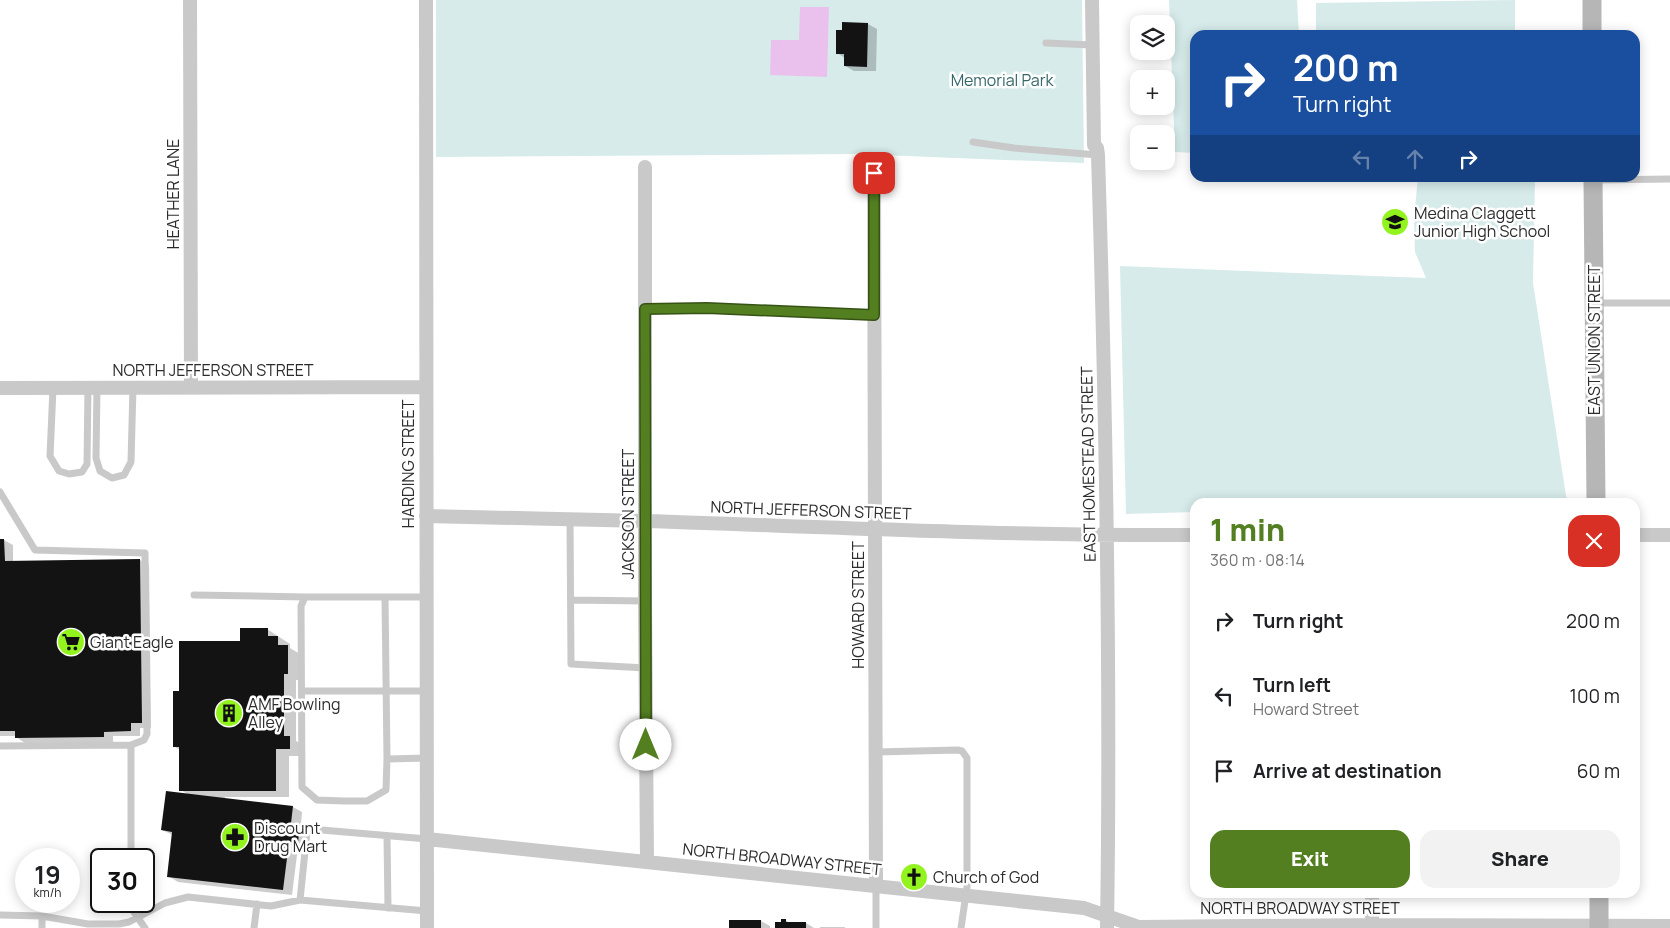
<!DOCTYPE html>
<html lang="en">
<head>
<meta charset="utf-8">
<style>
	:root { --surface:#fff; --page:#f2f2f2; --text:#202124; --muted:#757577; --accent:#537f21 }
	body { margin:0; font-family:Manrope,sans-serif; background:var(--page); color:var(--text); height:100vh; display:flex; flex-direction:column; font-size:19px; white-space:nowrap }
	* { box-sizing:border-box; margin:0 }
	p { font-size:16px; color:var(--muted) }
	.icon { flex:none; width:28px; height:28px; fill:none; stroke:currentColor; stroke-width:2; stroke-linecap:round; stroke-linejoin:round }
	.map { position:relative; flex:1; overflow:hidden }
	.side { position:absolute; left:1190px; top:498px; width:450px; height:400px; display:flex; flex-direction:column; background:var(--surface); border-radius:15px; box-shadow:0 2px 12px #0003 }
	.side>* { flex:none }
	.hud { position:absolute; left:1190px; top:30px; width:450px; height:152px; border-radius:15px; box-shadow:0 2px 12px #0003; background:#1a4fa0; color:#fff; overflow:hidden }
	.controls { position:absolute; left:1130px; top:15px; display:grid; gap:10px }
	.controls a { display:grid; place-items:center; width:45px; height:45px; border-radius:10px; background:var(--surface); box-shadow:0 2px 12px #0003; font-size:25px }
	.speed { position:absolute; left:15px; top:848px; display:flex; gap:10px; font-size:25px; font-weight:700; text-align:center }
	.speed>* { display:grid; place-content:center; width:65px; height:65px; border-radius:50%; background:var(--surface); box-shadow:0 2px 12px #0003; line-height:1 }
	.speed small { font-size:12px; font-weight:400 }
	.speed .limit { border:2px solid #111; border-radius:8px; background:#fff; color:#111 }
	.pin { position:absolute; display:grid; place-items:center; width:42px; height:42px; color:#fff; margin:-21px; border-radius:10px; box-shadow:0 2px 8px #0006 }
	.me { position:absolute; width:55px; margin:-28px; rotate:0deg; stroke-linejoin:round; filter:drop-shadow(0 0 4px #0008) }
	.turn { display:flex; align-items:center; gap:18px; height:105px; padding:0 20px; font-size:22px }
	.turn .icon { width:65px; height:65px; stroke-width:2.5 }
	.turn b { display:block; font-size:35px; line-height:42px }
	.lanes { display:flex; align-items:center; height:48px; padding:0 20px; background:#0003; justify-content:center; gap:25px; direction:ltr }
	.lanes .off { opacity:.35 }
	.round { display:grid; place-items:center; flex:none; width:52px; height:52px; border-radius:15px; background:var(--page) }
	.overview { display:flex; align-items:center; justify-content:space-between; height:85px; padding:0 20px }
	h1 { font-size:30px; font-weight:800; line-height:38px; color:var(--accent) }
	.button { display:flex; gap:10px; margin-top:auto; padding:10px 20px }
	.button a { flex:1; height:58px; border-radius:15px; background:var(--accent); color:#fff; font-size:20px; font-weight:800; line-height:58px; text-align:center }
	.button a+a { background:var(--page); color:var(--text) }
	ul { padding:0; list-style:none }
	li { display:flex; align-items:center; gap:15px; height:75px; padding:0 20px }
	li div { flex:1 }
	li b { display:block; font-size:19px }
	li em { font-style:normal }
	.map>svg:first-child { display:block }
</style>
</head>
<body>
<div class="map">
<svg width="1670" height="928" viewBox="0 0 1670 928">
	<rect width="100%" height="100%" fill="#fff"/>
	<path fill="#d7ebeb" d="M436 0H1082L1084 163 856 154 436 157Z
		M1169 0H1297L1299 35H1195V153L1175 152Z
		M1515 0V35H1316V3Z
		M1418 178H1535L1533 283 1567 502H1195V512L1126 514 1120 266 1426 278 1415 252 1414 217Z"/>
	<path fill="#eac1ed" d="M800 7H829L827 77 770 75 771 40H799Z"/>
	<path fill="#0003" d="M868 24 877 29 876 71H854L845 66V58L837 53Z
		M0 540H4L13 545V562L140 560 149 565 151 728H140V736H113V742L25 743 16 737V736H0Z
		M267 629 290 644V648L300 654V680H296V741L302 744V756H289V797H225V799L293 807 302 812 300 835 308 839 307 848 298 847 292 895 178 882 168 876 173 835 162 830 189 795 181 790 180 750 175 747 180 692 241 642Z
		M785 920 790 923H806L814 928H776Z
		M761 921 770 926V928H731Z
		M820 927H844L846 928H820Z"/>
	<path fill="#131313" d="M842 22 868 23 867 67 844 66V54H836V30H842Z
		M0 539H4L5 561 140 559 142 723H131V731L104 732V737L15 738V731H0Z
		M240 628H268V636H278V645H288V674H284V736H290V749H276V791H179V747H173V691H179V641H240Z
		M166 791 293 806 290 832 299 833 298 843 289 842 283 890 167 877 172 832 161 830Z
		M781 919H786V922H806V928H775V922H781Z
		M729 920H761V928H729Z"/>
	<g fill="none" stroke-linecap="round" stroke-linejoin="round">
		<path stroke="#c9c9c9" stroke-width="7" d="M1046 43 1093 45
			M973 142 1014 148 1098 155
			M1593 180 1670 179
			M1594 303H1670
			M645 309 707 308 874 315
			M97 387 96 458 100 471 112 478 124 475 131 462 133 387
			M53 388 50 456 59 471 69 474 82 472 87 464 88 387
			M0 492 35 550 145 553 147 734 144 740 131 745V859
			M570 520 571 664 646 668
			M194 595 305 597
			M385 597 387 759
			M426 597H305L301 606 302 787 317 800 344 801H367L386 790 387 759 427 758
			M571 600 645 601
			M302 691H427
			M0 746 131 745
			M876 752 958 750 962 751 967 758V887L961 928
			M387 836 388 908
			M876 887V928
			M300 900 307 832 310 829 427 839
			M131 901V908L145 928
			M0 915 42 916 88 924H119L129 922 165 903 188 897 271 906 300 900 427 911
			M42 928V916
			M254 928 257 904"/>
		<path stroke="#c9c9c9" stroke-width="14" d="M190 0 191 387
			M426 0 427 928
			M1092 0 1094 145 1097 148 1098 155C1106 412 1111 670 1107 928
			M645 167V601L647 861
			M874 173 876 887
			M0 388 426 387
			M426 516C499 518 573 519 646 521 829 527 1012 536 1195 535
			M1635 535H1670
			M427 839 1084 908 1139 927 1372 925 1670 926
			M1372 925V892"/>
		<path stroke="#b6b6b6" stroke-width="19" d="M1592 0V35
			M1593 178 1596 502
			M1599 892V928"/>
	</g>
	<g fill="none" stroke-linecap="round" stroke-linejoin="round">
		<g stroke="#365315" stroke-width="12">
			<path id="route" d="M646 745 645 309 707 308 874 315V173"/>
		</g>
		<use href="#route" stroke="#537f21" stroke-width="9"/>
	</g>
	<defs>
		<g id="school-disc" transform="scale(1.4375)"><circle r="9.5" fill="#92f31e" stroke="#fff"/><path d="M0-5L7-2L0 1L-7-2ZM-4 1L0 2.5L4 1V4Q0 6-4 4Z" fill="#111"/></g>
		<g id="supermarket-disc" transform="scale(1.4375)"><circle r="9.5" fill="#92f31e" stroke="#fff"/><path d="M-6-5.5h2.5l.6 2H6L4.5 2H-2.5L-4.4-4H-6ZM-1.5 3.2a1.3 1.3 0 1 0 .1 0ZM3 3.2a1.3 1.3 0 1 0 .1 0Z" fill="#111"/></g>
		<g id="building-disc" transform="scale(1.4375)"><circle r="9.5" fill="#92f31e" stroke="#fff"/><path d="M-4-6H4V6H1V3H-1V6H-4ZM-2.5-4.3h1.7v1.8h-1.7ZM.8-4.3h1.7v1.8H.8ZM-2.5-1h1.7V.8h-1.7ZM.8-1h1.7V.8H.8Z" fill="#111"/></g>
		<g id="pharmacy-disc" transform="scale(1.4375)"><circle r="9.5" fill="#92f31e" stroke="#fff"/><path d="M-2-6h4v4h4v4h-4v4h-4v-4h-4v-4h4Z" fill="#111"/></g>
		<g id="church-disc" transform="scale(1.4375)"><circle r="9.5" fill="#92f31e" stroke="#fff"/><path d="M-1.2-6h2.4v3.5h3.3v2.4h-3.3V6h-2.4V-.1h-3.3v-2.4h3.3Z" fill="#111"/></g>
	</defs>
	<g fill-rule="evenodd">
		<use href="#school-disc" x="1395" y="222"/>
		<use href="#supermarket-disc" x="71" y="642"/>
		<use href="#building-disc" x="229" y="713"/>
		<use href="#pharmacy-disc" x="235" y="837"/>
		<use href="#church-disc" x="914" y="877"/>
	</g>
	<g text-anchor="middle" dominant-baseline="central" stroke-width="5" stroke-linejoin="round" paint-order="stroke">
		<g font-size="16" fill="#36676a" stroke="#fff">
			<text x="1002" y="80">Memorial Park</text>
		</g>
		<g font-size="16" fill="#2c2c2c" stroke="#fff">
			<text transform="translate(173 194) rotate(-90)">HEATHER LANE</text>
			<text transform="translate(1594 340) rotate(-90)">EAST UNION STREET</text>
			<text x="213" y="370">NORTH JEFFERSON STREET</text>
			<text transform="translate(408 464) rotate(-90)">HARDING STREET</text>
			<text transform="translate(1088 464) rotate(-91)">EAST HOMESTEAD STREET</text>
			<text transform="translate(811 510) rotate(2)">NORTH JEFFERSON STREET</text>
			<text transform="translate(628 514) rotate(-90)">JACKSON STREET</text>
			<text transform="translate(858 605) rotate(-90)">HOWARD STREET</text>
			<text transform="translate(782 859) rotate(6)">NORTH BROADWAY STREET</text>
			<text x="1300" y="908">NORTH BROADWAY STREET</text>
		</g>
		<g font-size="16" fill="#2c2c2c" stroke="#fff" text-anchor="start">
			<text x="1414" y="213">Medina Claggett<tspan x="1414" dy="18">Junior High School</tspan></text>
			<text x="90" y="642">Giant Eagle</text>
			<text x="248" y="704">AMF Bowling<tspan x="248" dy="18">Alley</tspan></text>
			<text x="254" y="828">Discount<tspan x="254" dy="18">Drug Mart</tspan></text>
			<text x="933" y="877">Church of God</text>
		</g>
	</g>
</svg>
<div class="controls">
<a><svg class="icon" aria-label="layers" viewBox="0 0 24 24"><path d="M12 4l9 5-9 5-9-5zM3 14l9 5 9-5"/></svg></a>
<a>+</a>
<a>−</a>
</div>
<div class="speed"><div>19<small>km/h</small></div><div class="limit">30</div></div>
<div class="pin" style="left:874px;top:173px;background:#d93025"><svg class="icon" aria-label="arrive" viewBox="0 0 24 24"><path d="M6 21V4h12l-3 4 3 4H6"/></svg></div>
<svg class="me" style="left:646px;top:745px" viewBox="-20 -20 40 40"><circle r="19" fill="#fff"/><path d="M0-13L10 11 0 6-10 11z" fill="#537f21"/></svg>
<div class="hud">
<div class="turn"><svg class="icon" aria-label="right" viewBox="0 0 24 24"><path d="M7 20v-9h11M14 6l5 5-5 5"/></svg><div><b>200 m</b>Turn right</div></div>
<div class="lanes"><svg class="icon off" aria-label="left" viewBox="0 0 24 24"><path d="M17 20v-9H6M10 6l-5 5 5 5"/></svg><svg class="icon off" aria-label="ahead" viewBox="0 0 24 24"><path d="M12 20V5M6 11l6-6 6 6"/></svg><svg class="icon" aria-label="right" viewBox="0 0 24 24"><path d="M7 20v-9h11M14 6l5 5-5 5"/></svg></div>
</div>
<section class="side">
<div class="overview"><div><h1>1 min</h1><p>360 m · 08:14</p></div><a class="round" style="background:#d93025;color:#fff"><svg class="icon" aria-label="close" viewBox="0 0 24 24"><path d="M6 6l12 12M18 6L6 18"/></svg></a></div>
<ul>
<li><svg class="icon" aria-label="right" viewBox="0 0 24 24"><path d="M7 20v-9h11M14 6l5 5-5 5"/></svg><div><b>Turn right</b></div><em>200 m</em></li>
<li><svg class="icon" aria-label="left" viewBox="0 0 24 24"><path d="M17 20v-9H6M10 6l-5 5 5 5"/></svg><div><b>Turn left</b><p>Howard Street</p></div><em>100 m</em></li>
<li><svg class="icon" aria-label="arrive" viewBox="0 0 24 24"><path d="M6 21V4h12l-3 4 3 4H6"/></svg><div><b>Arrive at destination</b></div><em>60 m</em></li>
</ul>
<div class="button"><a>Exit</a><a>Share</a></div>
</section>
</div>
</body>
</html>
